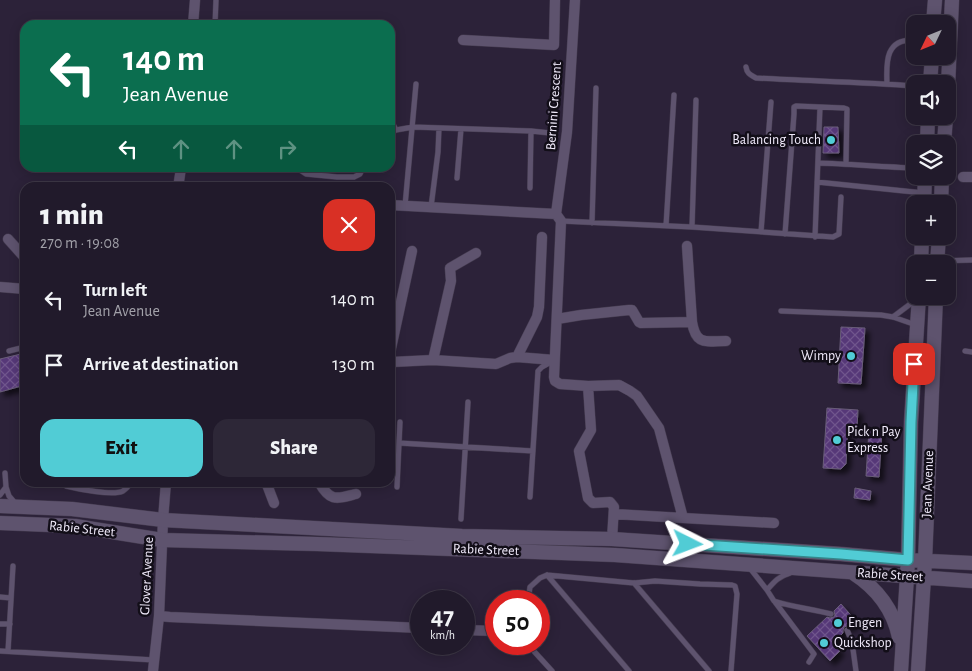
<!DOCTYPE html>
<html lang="en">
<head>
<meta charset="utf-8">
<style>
	:root { --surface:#211a2b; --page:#2d2737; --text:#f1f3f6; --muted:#a2a1a9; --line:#3e3847; --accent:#51ccd5 }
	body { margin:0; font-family:"Alegreya Sans",sans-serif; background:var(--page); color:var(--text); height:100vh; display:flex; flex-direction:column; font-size:19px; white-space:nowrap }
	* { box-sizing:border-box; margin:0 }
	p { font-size:16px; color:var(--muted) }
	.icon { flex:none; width:28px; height:28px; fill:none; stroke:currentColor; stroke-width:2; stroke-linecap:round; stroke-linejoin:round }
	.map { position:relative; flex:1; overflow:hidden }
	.details { position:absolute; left:20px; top:182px; width:375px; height:305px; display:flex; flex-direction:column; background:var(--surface); border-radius:15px; box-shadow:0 2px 12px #0003,0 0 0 1px var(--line) }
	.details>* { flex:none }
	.top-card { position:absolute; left:20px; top:20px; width:375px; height:152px; border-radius:15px; box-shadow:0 2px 12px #0003,0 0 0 1px var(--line); background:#0b6e4f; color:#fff; overflow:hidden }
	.needle { width:32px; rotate:227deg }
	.tools { position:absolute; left:906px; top:15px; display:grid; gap:10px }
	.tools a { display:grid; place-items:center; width:50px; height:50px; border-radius:10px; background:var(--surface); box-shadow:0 2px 12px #0003,0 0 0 1px var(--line); font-size:25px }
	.speed { position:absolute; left:410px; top:590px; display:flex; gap:10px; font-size:25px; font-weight:700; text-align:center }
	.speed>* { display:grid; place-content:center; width:65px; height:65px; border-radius:50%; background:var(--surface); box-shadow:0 2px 12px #0003,0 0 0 1px var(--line); line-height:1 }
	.speed small { font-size:12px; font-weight:400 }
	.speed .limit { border:8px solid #d22; background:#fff; color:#111 }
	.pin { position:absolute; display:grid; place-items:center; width:42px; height:42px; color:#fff; margin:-21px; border-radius:10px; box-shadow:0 2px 8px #0006 }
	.me { position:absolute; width:55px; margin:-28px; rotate:93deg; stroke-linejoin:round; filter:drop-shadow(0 0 4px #0008) }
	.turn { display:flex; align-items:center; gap:18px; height:105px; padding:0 20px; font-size:22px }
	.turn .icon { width:65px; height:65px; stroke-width:2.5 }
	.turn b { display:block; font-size:35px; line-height:42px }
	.lanes { display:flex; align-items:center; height:48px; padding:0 20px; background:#0003; justify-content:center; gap:25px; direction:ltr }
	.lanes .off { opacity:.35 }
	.round { display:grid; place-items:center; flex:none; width:52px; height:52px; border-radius:15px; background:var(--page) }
	.head { display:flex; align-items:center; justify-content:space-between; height:85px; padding:0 20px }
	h1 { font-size:30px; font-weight:800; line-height:38px }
	.primary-button { display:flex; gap:10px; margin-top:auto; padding:10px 20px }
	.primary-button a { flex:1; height:58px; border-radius:15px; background:var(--accent); color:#111; font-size:20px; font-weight:800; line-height:58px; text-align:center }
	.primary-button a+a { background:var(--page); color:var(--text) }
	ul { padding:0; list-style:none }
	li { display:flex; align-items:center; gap:15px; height:65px; padding:0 20px }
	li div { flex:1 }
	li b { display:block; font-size:19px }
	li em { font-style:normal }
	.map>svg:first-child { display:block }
</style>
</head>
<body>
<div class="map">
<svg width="972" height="671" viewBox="0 0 972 671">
	<defs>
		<pattern id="building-cross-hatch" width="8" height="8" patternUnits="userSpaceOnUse" patternTransform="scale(1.25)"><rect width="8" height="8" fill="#563778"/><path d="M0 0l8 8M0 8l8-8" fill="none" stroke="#6f548c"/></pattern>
		<filter id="shadow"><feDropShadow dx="4.5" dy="4.5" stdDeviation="2.5" flood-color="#0009"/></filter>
	</defs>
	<rect width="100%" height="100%" fill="#2c2239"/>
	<path fill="url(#building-cross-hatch)" stroke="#695d79" filter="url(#shadow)" d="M824 127H838L839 153H823Z
		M841 327 865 328 861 384 838 383Z
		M25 353V385L0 392V359Z
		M827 408 858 410 857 427 848 426 846 464 841 469 823 468Z
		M869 430 882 431 879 477 866 476Z
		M855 488 871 491 870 500 854 498Z
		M841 604 856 621 850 627 847 626 844 627 843 630V633L833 643 840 651 830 661 807 636 827 617 830 618 834 617 835 615 834 611Z"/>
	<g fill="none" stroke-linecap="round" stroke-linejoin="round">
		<g stroke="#453c50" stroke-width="6">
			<path id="service" d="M215 25 216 0
				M746 67C747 74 751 75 756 78 809 81 862 82 915 86
				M887 83C886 61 886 38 915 40
				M390 118 396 130
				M531 131 550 133
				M390 133 396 130 413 127 531 131 530 188
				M818 163C850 164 883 167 915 168
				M297 168 306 174 337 177H354L360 174 363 168
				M457 178 461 129
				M817 182 924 193
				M405 206 416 84
				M431 207 438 152 439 128
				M561 221 692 227 833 237 839 234 841 197
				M592 223 596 88
				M666 226 674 95
				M692 227 696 100
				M761 232 771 102
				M785 234 794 114V107L796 106 844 108 847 109 846 164
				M815 237 820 107
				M938 261 972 260
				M781 311 881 315 893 317 916 325
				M893 317 917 299
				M9 351 25 347
				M965 351 972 352
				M399 443 533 451
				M5 473 6 487
				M66 486C78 489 113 496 123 491 126 489 129 486 131 482
				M397 487 400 422
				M0 495 6 487 9 496 15 503
				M530 497 538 371 542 367 551 362
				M461 519 468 402
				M749 567 767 590 774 601C792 607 812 609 831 614
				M547 575 629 671
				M634 583 709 671
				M767 590C774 582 779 576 790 573
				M0 597 11 598
				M528 601 530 587 540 578 547 575 634 583 655 581 700 584 732 585 735 586 737 594 731 671
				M775 602 814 654 809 662
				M0 624H10
				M847 630 852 642 856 671
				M529 644 531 648 552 671
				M0 651 154 660
				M8 651 13 566"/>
		</g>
		<g stroke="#453c50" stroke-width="11">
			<path id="minor" d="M575 0 567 132 556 214 561 221 554 377 555 381 560 384 588 386 591 430 579 451 588 498 593 503 610 502 614 507 612 539
				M193 25 195 0
				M463 40 554 45 555 0
				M963 177H972
				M178 188 181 168
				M390 205 556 214
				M8 239 25 258
				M687 246 692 322
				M0 287 25 289
				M557 319 581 315 629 310H632L639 322 641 323 692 322C696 346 706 341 726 341
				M390 353 412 251
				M517 357 537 317 539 307 542 237
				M390 360 392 362 433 360 496 364 510 358 517 357 554 360
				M433 360 451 281 450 268 476 253
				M588 386 619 385 630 391 637 396 659 428 683 518 614 514
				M266 482 274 503
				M319 482C330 502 336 499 356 494
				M683 518 774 523
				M159 616 170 617 421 628
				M464 630 496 631
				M153 671 159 616 163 520 166 482"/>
		</g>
		<g stroke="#453c50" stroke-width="15">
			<path id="secondary" d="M933 24 935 0
				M930 84 932 56
				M948 86 952 0
				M927 144 928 116
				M944 144 946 116
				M924 204 925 176
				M941 204 942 176
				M921 264 922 236
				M937 264 939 236
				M0 506 72 509 163 520 462 536 612 539 841 554 908 560 972 563
				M0 523 75 526 162 540 317 544 615 555 972 581
				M853 573C878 589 893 609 899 637
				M901 671 908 560 911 422 919 296
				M918 671 925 561 936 296"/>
		</g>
		<use href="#service" stroke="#5e536e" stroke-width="5"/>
		<use href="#minor" stroke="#5e536e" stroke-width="10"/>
		<use href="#secondary" stroke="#5e536e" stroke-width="14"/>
	</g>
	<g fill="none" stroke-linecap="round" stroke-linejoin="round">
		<g stroke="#35858a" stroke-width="12">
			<path id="route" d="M688 544 841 554 908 560 911 422 914 364"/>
		</g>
		<use href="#route" stroke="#51ccd5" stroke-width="9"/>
	</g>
	<g fill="#51ccd5" stroke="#120e18" stroke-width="2">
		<circle cx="831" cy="140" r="5"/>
		<circle cx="851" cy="356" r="5"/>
		<circle cx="837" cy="440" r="5"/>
		<circle cx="838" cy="623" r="5"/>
		<circle cx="824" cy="643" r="5"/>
	</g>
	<g text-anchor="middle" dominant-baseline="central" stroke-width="5" stroke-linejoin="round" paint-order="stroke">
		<g font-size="14" fill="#f1ebfb" stroke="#120e18">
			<text transform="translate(554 106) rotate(-86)">Bernini Crescent</text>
			<text transform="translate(928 484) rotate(-88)">Jean Avenue</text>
			<text transform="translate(82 529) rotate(6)">Rabie Street</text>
			<text transform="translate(486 550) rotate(2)">Rabie Street</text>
			<text transform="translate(890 575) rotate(4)">Rabie Street</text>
			<text transform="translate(147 576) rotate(-87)">Glover Avenue</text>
		</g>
		<g font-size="14" fill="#f1ebfb" stroke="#120e18" text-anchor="start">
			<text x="821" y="140" text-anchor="end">Balancing Touch</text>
			<text x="841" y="356" text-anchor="end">Wimpy</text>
			<text x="847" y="432">Pick n Pay<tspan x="847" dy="16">Express</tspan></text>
			<text x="848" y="623">Engen</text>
			<text x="834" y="643">Quickshop</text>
		</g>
	</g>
</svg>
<div class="tools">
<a><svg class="needle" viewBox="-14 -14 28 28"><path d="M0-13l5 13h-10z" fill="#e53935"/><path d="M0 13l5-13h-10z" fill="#a2a1a9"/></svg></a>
<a><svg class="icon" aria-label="sound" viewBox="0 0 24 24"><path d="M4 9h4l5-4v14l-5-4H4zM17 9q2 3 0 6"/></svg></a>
<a><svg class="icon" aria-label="layers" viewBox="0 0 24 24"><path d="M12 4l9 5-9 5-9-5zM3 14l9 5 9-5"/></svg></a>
<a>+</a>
<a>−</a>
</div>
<div class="speed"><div>47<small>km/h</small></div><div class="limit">50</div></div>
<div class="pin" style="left:914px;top:364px;background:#d93025"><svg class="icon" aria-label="arrive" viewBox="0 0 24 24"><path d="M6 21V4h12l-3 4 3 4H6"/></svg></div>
<svg class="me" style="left:688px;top:544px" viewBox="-20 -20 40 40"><path d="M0-17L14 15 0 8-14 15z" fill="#51ccd5" stroke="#fff" stroke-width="4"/></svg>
<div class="top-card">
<div class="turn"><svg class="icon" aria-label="left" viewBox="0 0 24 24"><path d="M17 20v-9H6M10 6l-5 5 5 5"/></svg><div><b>140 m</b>Jean Avenue</div></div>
<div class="lanes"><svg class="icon" aria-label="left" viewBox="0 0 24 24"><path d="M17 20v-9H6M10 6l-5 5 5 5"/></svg><svg class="icon off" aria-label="ahead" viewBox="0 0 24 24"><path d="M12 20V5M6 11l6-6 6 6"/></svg><svg class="icon off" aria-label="ahead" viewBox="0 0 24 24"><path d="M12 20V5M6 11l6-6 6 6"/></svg><svg class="icon off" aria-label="right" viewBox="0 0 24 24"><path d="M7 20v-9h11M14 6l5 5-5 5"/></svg></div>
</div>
<section class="details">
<div class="head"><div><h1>1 min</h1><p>270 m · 19:08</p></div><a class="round" style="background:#d93025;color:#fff"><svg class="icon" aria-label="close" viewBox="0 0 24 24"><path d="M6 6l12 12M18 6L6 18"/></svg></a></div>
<ul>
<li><svg class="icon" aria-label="left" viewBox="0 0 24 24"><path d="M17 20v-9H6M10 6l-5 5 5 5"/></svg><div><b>Turn left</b><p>Jean Avenue</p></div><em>140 m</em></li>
<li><svg class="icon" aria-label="arrive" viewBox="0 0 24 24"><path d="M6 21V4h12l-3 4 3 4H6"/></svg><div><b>Arrive at destination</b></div><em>130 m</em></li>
</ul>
<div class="primary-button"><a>Exit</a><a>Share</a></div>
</section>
</div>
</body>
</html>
